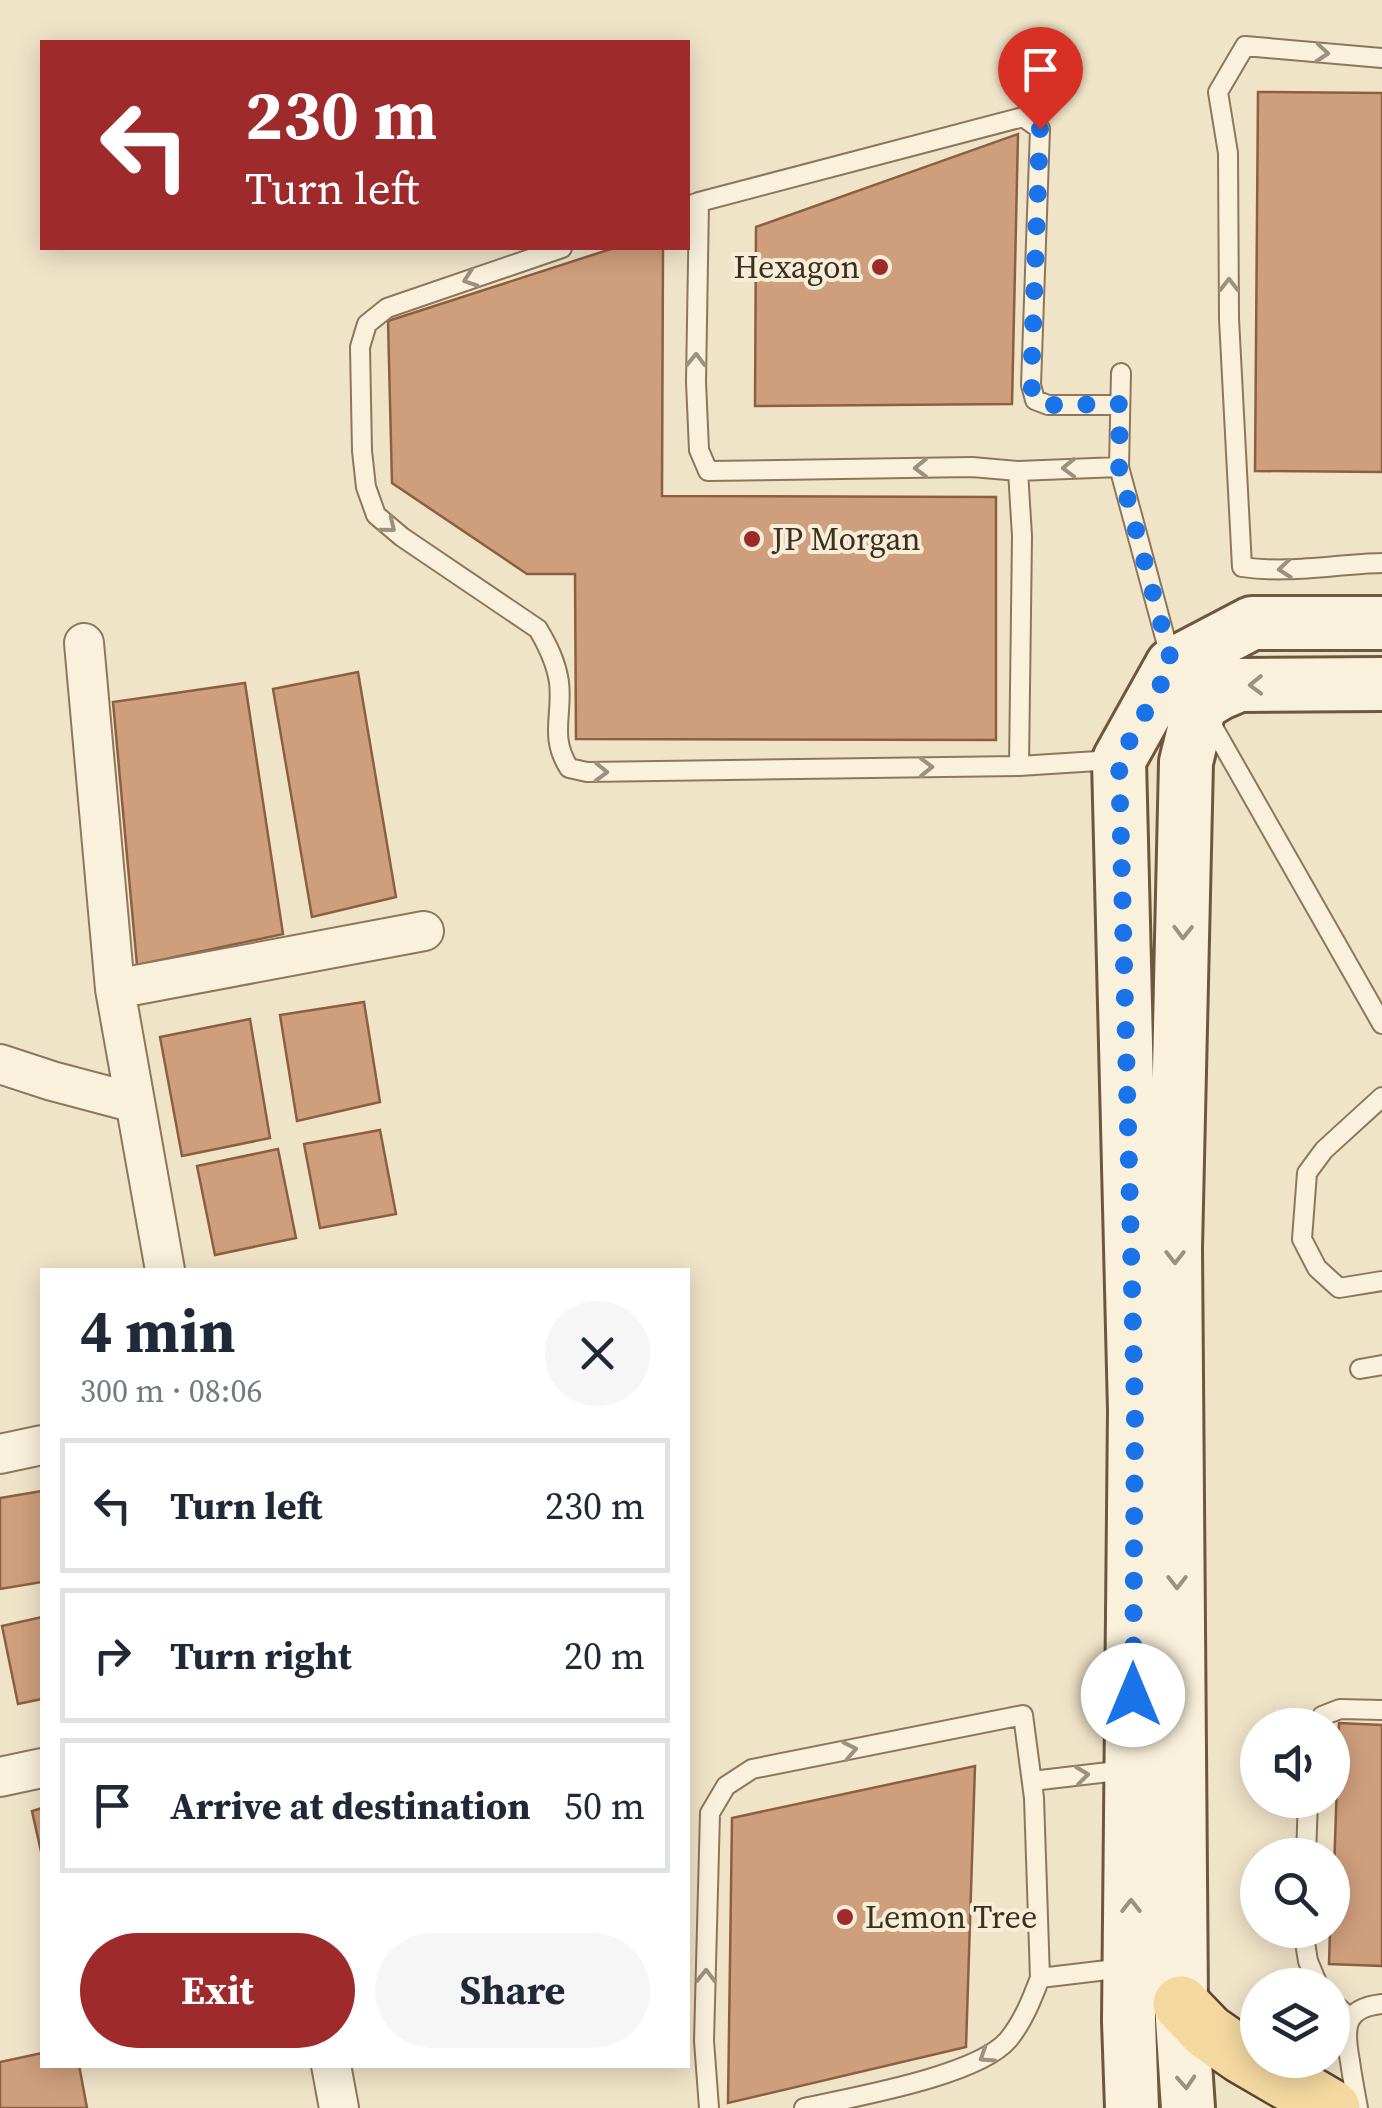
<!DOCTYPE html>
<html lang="en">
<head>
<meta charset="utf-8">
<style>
	:root { --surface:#fff; --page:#f6f6f7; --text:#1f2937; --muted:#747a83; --line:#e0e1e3; --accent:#9e2a2b }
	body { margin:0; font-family:"Source Serif 4",serif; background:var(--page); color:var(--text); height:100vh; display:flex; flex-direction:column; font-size:38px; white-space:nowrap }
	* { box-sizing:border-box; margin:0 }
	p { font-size:32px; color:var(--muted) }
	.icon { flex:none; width:55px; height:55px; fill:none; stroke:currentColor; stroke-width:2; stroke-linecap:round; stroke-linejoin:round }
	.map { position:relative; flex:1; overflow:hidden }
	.sheet { position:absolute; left:40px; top:1268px; width:650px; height:800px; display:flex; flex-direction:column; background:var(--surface); border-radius:0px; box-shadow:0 5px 25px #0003 }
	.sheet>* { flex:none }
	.guide { position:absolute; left:40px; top:40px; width:650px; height:210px; border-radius:0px; box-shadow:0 5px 25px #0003; background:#9e2a2b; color:#fff; overflow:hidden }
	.controls { position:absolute; left:1240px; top:1708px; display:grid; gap:20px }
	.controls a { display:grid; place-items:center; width:110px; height:110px; border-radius:50%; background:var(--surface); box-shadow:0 5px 25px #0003; font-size:50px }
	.pin { position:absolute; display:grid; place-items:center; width:85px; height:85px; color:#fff; margin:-102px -42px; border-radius:50% 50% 50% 0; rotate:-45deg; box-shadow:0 0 10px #0007 }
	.pin .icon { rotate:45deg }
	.me { position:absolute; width:110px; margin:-55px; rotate:0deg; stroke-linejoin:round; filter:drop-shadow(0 0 8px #0008) }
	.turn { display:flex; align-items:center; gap:35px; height:210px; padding:0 40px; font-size:45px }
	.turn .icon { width:130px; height:130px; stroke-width:2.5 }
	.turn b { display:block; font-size:70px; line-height:85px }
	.round { display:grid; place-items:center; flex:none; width:105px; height:105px; border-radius:52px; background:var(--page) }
	.headline { display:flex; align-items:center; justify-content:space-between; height:170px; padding:0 40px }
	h1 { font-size:60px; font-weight:700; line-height:75px }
	.cta { display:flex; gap:20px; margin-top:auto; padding:20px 40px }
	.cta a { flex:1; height:115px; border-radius:60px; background:var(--accent); color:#fff; font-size:40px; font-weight:700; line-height:115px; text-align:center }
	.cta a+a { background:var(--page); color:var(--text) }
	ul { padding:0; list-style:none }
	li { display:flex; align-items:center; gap:30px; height:135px; margin:0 20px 15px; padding:0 20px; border:5px solid var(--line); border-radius:0px }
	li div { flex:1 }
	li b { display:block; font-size:38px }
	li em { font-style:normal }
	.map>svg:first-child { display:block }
</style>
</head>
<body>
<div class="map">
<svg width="1382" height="2108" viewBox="0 0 1382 2108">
	<rect width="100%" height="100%" fill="#f0e4c8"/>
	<path fill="#cf9f7d" stroke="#8d5f41" stroke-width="2.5" d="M1258 92 1382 93V472L1255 471Z
		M1018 134 1012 404 755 406 756 227Z
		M614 248H663L662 496 996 497V740L576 739 575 574H527L392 483 388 321Z
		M358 672 396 897 312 917 273 689Z
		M245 683 283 934 137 965 113 702Z
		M364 1002 380 1102 297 1121 280 1015Z
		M250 1019 270 1138 182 1156 160 1037Z
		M380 1130 396 1214 320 1228 304 1144Z
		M278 1149 296 1238 215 1255 197 1166Z
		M42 1491V1582L0 1589V1498Z
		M42 1617V1699L18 1704 2 1626Z
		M1339 1723 1382 1725V1966L1329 1964 1330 1930H1332Z
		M975 1766 966 2047 728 2103 732 1818Z
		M42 1808V1856L32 1811Z
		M42 2053V2065H79L87 2108H0V2062Z"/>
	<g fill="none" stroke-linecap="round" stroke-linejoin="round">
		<g stroke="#8d765c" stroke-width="22">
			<path id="service" d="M1382 58 1245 46 1218 92 1228 153 1229 319 1242 567C1288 574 1336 564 1382 563
				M699 202 1023 117 1040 129 1031 385 1035 400 1048 405H1120
				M688 206 699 202 696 382 699 450 708 471 972 467 1018 471 1119 467
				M562 248 387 308 367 324 360 347 362 451 366 487 376 515 402 537 538 629C548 646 556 662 559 682 563 716 549 736 569 768L587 772 1019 766 1113 760
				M1121 373 1119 467 1171 660
				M1018 471 1022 536 1019 766
				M1209 720 1382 1024
				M1382 1097 1324 1150 1307 1173 1302 1239 1317 1268 1339 1288 1382 1281
				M1360 1369 1382 1365
				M1318 1725 1322 1716 1340 1709 1382 1710
				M1032 1781 1126 1770
				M1306 1855 1308 1800
				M1303 1930 1308 1961 1318 1985
				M1040 1978 1124 1968
				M1332 2002 1350 2018
				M709 2108 704 2041 710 1813 726 1786 752 1769 1023 1715 1034 1798 1040 1978C1032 1999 1023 2022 1008 2040 977 2076 853 2097 804 2108
				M1358 2108C1355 2092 1352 2076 1350 2061 1344 2029 1343 2008 1382 2004"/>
		</g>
		<g stroke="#8d765c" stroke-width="42">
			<path id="minor" d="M84 643 115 989 165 1270
				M115 989 424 931
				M0 1064 52 1081 135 1103
				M0 1454 42 1445
				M0 1777 42 1768
				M331 2065 339 2108"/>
		</g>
		<g stroke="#6f573f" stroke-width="58">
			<path id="secondary" d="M1132 2108 1129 2021 1135 1410 1119 760 1172 665 1252 623H1382
				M1188 2108 1181 2004 1175 1248 1186 762 1200 705 1220 693 1239 685 1382 684"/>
		</g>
		<g stroke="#5b4430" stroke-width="60">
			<path id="primary" d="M1181 2004 1208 2032 1241 2055 1332 2108"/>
		</g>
		<use href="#service" stroke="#faf1dc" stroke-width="18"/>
		<use href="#minor" stroke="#faf1dc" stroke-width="38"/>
		<use href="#secondary" stroke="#faf1dc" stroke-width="52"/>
		<use href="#primary" stroke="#f3d9a0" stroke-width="55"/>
	</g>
	<defs><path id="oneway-chevron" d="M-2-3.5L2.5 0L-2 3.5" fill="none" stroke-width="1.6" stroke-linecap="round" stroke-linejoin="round" transform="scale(2.5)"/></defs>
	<g stroke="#9c907e">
		<use href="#oneway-chevron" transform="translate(1322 53) rotate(5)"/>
		<use href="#oneway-chevron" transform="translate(470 279) rotate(161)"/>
		<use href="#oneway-chevron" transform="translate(1229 285) rotate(-90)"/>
		<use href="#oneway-chevron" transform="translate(696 360) rotate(-89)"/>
		<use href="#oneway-chevron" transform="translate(921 468) rotate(179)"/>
		<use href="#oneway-chevron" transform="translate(1069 468) rotate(179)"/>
		<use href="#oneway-chevron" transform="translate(389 526) rotate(39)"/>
		<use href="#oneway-chevron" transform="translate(1285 569) rotate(175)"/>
		<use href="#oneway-chevron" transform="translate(1256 685) rotate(179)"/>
		<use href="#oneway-chevron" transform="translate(926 767) rotate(-1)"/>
		<use href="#oneway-chevron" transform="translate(601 772) rotate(1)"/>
		<use href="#oneway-chevron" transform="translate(1183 932) rotate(91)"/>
		<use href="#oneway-chevron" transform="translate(1175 1257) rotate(90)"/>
		<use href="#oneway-chevron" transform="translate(1177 1582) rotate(90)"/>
		<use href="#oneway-chevron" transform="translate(850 1750) rotate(-11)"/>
		<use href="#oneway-chevron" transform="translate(1082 1775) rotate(-7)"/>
		<use href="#oneway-chevron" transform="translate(1131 1906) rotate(-90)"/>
		<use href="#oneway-chevron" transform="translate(706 1976) rotate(-89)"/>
		<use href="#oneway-chevron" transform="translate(986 2056) rotate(147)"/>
		<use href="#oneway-chevron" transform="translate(1186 2082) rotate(86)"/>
	</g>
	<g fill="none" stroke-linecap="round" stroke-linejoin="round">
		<path stroke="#1a73e8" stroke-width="18" stroke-dasharray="0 32.4" d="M1040 129 1031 385 1035 400 1048 405 1120 404 1119 467 1172 664 1119 760 1135 1410 1133 1695"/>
	</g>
	<g fill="#9e2a2b" stroke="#f7eed8" stroke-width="4">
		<circle cx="880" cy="267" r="10"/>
		<circle cx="752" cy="539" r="10"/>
		<circle cx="845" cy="1917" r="10"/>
	</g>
	<g text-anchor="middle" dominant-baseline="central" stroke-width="8" stroke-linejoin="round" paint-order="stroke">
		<g font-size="32" fill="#3d2e20" stroke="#f7eed8" text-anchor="start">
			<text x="860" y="267" text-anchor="end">Hexagon</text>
			<text x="772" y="539">JP Morgan</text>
			<text x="865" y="1917">Lemon Tree</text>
		</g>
	</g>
</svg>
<div class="controls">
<a><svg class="icon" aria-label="sound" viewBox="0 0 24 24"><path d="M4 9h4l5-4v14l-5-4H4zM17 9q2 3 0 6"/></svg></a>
<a><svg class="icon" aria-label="search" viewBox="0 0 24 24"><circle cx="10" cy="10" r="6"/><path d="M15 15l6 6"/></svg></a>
<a><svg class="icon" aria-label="layers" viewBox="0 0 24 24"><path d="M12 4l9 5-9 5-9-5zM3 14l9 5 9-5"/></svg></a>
</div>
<div class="pin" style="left:1040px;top:129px;background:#d93025"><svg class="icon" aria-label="arrive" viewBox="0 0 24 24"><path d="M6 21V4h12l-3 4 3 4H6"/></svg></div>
<svg class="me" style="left:1133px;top:1695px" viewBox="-20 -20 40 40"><circle r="19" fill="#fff"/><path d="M0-13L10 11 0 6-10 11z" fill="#1a73e8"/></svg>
<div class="guide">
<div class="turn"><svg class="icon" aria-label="left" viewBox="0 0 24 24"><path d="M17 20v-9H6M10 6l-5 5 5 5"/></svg><div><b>230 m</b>Turn left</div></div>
</div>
<section class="sheet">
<div class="headline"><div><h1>4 min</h1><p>300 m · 08:06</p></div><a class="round"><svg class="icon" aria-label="close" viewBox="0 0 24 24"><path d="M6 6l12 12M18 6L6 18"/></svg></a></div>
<ul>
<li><svg class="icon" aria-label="left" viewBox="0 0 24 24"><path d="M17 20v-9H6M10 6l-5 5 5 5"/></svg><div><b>Turn left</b></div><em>230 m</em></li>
<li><svg class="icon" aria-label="right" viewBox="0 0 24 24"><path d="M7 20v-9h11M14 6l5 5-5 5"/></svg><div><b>Turn right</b></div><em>20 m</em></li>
<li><svg class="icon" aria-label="arrive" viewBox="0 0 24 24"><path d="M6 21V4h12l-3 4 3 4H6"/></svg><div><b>Arrive at destination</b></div><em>50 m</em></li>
</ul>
<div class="cta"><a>Exit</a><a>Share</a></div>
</section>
</div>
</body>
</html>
